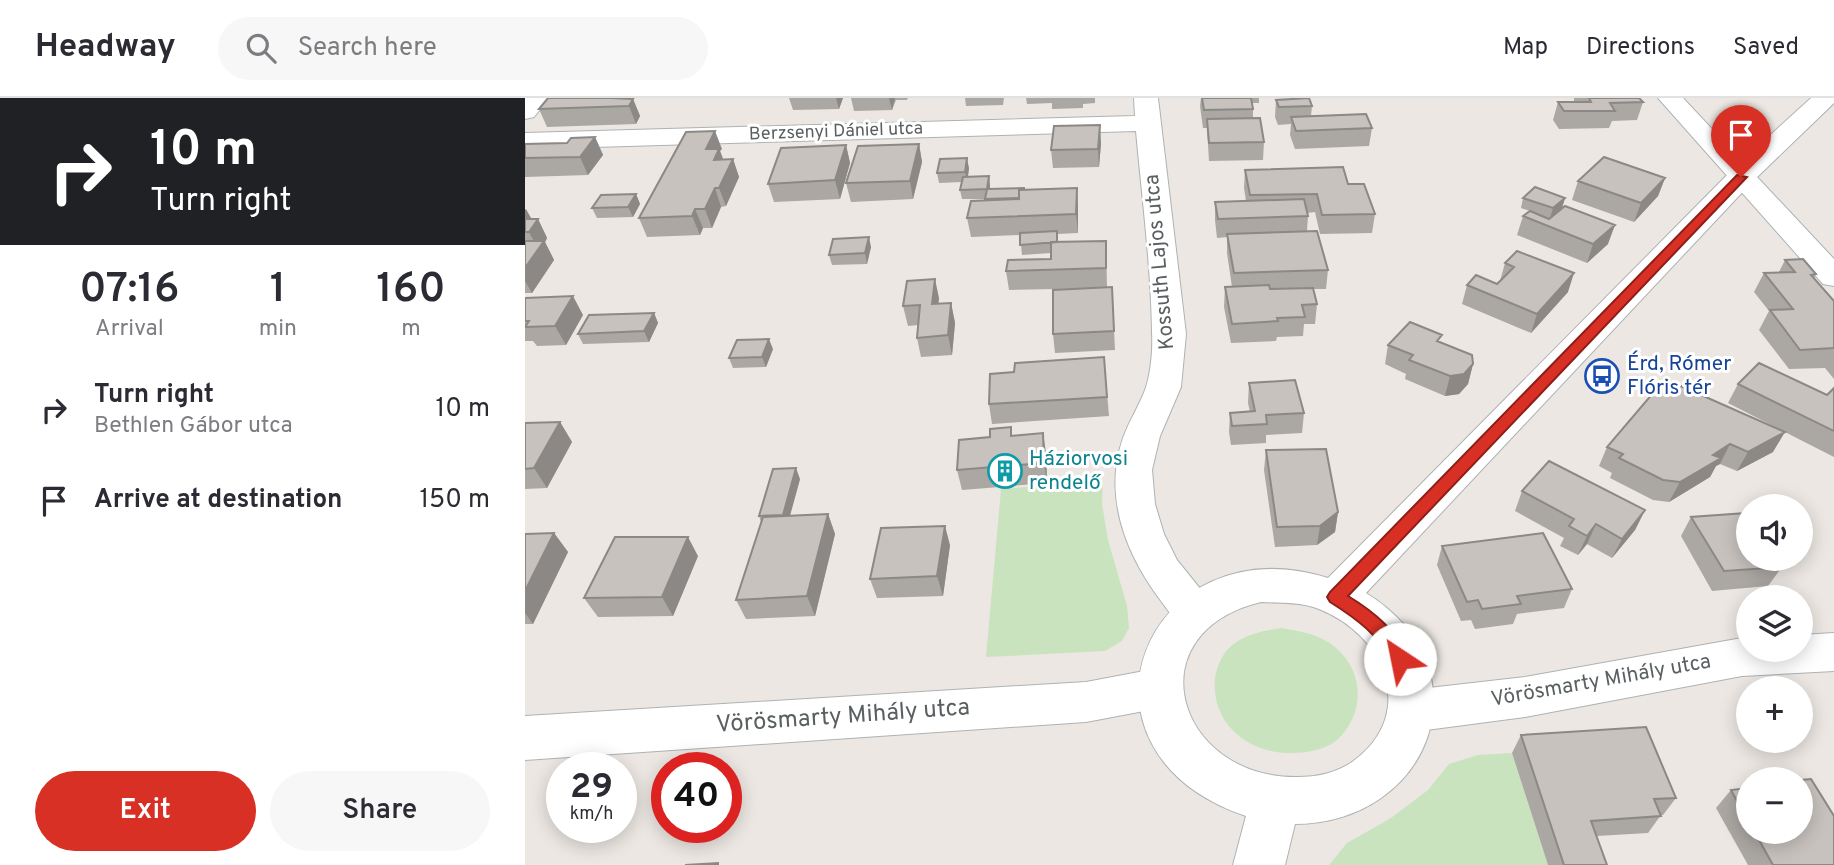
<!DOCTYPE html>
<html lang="en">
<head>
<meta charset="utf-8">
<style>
	:root { --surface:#fff; --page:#f7f7f7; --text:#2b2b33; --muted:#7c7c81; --line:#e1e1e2; --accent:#d93025 }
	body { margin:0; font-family:Overpass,sans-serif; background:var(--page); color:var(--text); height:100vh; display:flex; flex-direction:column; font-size:26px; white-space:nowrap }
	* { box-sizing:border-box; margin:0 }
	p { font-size:23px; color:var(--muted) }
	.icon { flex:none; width:38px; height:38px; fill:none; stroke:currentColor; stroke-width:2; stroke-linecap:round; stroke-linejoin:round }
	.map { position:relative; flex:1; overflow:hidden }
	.drawer { display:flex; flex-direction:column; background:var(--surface); width:525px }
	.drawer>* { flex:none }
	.banner { background:#202124; color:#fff; overflow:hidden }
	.fabs { position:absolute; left:1211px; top:396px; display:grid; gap:14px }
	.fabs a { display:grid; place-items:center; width:77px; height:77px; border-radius:50%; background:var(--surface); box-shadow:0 4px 18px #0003; font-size:35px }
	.speed { position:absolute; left:21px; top:654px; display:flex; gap:14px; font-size:35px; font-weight:700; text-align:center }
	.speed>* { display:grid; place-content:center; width:91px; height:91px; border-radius:50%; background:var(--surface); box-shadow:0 4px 18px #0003; line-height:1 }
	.speed small { font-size:18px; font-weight:400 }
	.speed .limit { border:10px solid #d22; background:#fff; color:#111 }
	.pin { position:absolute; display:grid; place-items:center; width:60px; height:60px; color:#fff; margin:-72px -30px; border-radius:50% 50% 50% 0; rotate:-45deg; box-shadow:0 0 7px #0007 }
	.pin .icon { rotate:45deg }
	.me { position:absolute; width:77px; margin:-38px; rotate:326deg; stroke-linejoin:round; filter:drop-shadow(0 0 5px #0008) }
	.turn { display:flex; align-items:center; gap:24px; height:147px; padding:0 35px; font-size:32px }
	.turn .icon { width:91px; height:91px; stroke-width:2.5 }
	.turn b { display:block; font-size:49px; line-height:60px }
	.eta { display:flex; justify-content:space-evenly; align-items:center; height:119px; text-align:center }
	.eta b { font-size:42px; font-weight:600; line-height:49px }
	.cta { display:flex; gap:14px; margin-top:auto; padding:14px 35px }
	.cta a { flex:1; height:80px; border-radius:42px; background:var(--accent); color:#fff; font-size:28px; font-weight:600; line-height:80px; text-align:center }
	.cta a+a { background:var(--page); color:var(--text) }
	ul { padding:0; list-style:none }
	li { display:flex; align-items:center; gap:21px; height:91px; padding:0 35px }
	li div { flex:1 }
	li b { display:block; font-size:26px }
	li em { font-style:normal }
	header { display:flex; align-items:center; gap:42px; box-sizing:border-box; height:98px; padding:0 35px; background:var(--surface); border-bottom:2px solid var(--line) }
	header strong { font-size:33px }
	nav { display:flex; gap:38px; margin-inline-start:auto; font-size:24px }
	.search { width:490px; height:63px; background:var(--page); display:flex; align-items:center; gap:18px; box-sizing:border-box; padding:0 24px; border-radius:38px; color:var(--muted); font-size:26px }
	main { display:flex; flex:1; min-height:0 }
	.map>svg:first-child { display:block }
</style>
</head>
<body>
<header>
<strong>Headway</strong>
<div class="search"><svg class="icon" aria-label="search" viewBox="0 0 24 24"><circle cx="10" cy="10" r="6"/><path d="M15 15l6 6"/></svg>Search here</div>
<nav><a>Map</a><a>Directions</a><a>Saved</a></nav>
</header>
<main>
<section class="drawer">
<div class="banner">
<div class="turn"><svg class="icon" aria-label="right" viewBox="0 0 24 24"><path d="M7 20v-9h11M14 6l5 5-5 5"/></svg><div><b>10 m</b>Turn right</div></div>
</div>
<div class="eta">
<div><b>07:16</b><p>Arrival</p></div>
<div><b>1</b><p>min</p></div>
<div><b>160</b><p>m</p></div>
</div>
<ul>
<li><svg class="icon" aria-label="right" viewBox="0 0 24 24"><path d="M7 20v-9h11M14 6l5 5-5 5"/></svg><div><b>Turn right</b><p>Bethlen Gábor utca</p></div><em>10 m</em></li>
<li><svg class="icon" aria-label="arrive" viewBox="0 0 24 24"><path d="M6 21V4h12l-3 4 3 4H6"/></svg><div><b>Arrive at destination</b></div><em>150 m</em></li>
</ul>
<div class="cta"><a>Exit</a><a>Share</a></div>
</section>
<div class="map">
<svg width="1309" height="767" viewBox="0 0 1309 767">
	<rect width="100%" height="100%" fill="#ece7e2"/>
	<path fill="#c9e3bf" d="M578 383 577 406 583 442 602 508 604 530 597 543 580 553 461 559 476 391Z
		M756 530C775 533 794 536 810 549 840 574 840 616 812 642 800 652 781 655 767 655 724 656 686 626 690 581 691 570 697 556 706 548 721 536 738 533 756 530Z
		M987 655 1023 767H804L822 745 866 720 903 692 924 666 953 657Z"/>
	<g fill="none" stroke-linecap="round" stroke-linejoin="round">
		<g stroke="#aeb2b4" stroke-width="2">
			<path id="street" d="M0 0H24L9 19 0 21Z
				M609 0H633L661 236 656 289 635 338 627 372 630 406 639 436 652 462 685 503 692 515 685 527C656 537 652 524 636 503 600 455 578 398 598 340 604 323 614 308 620 292 626 276 628 251 627 234 626 167 617 100 611 33L0 51V35L610 18Z
				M1133 0H1158L1309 161V188L1298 186Z
				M1309 535V573L1217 578 1000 619 886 634 869 628 862 613 869 598 886 592 1000 579 1217 540H1223V551H1276V537Z
				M635 570 651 576 658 590 651 604 635 610 561 624 0 662V618L561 584Z"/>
		</g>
		<g stroke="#adb2b5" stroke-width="2">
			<path id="secondary" d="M1286 0H1309V5L1226 85 841 495C964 571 906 725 770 726L760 767H708L721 718C528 653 620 423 803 480L1206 73ZM736 504C755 505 776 504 794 511 860 537 894 616 827 664 811 675 792 679 772 679 651 680 608 535 736 504Z"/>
		</g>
		<use href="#street" fill="#fff" fill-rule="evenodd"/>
		<use href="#secondary" fill="#fff" fill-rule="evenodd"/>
	</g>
	<path fill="#aba7a3" d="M264 0H318L314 11 268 12Z
		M326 0H383L382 2H371L367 12 329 13Z
		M434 0H479L478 7 441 8 440 0Z
		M501 0H570V5L558 6V10L527 11V5L502 6Z
		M676 0H734V5H727L728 11V21L739 44 738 62 684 63 682 30H678L675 8Z
		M1049 0H1064L1118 4 1112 22 1087 23 1084 30 1034 31 1028 22 1033 4H1049Z
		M108 1 115 18 111 26 22 29 14 11Z
		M751 2 787 8 786 18 847 30 844 48 770 51 765 37 766 26 753 27 750 19Z
		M70 39 78 57 63 77 0 79V46L42 45Z
		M576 45 574 69 528 70 526 52Z
		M394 46 397 64 388 101 326 104 321 85Z
		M321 47 325 65 315 101 249 104 243 86Z
		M197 51 195 53 198 61H208L214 79 201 108 196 109 187 130H178L175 137 122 139 114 120Z
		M444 70 443 79 464 78 465 91 499 92 552 90 553 109V135L532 136 533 144 581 143 582 190 484 192 481 173 526 161V155L497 157 495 137 446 139 442 120 461 102 460 101H437L435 92 437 84 414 85 412 75Z
		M720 72 823 86 850 116 847 135 795 136 790 114 782 115 783 118 782 133 803 172 801 191H788L792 206 790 226H779L778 238 752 239 751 243 706 245 699 209 700 189H707L702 155V139L692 140 690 122V104L721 103 719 90Z
		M1140 80 1133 98 1109 124 1047 102 1053 83Z
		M111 96 115 106 108 119 72 120 67 110Z
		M998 100H1040L1037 110 1030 116 1083 146 1062 165 992 137 998 118 1005 113 996 110Z
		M0 111 7 121H13L22 140 20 144 29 162 7 195H0Z
		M346 149 342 166 307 167 304 157Z
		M992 153 1043 194 1006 235 937 206 942 187 972 186 975 183 980 165Z
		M1260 162 1291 176 1289 180 1309 204V281L1300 270 1264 271 1234 232 1244 213 1229 194 1239 175 1254 174Z
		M587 189 590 252 530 255 528 236Z
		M0 200 58 217 41 247 12 248 8 243H0Z
		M414 200 413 206 426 205 430 225 427 257 396 259 392 240 393 227 383 228 378 208Z
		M129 215 133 225 124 244 58 246 53 236Z
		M863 247 948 266 943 286 934 296 920 298 880 281 881 276 860 266Z
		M248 251 241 269 208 270 204 260Z
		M579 259 584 318 467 326 464 306 489 274Z
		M1140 281 1248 354 1212 373 1195 366 1191 368 1185 379 1144 404 1128 402 1085 380 1087 375 1074 368 1082 349Z
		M724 285 779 315 777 335 741 337V345L706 347 704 334 705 315 725 314 723 305Z
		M1213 286 1302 297 1309 290V359L1203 305Z
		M35 324 47 344 22 390 0 391V325Z
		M487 338 521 355 522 385 437 392 432 372Z
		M741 352 813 414 810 434 792 447 750 449 739 372Z
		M275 381 265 418 303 416 310 436 290 518 221 521 211 502 236 424 234 418Z
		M997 393 1120 412 1110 432 1087 460 1062 446 1053 457 1035 448 1039 440 990 413Z
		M1166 419 1257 469 1243 488 1187 493 1156 438Z
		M29 435 43 454 8 526H0V436Z
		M425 447 418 498 352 500 345 481Z
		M917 448 1047 491 1039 510 992 516 988 526 950 531 946 522 936 523 912 467Z
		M173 458 148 518 73 519 59 500Z
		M996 637 1151 700 1138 717H1136L1123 735 1072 738 1082 767H1023L987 655Z
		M1223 690V733H1276L1309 767H1223L1191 710 1206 692Z"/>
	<path fill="#8b8885" d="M311 0H318L314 11Z
		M364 0H370L367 12Z
		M108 1 115 18 111 26 104 8Z
		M575 27 576 45 574 69 573 51Z
		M190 33 197 51 195 53 201 69 196 80 181 51Z
		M70 39 78 57 63 77 55 59Z
		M394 46 397 64 388 101 385 83Z
		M321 47 325 65 315 101 310 82Z
		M442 60 444 70 442 84 440 74Z
		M208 61 214 79 201 108 194 90Z
		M464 78 465 88 463 101 462 91Z
		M1140 80 1133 98 1109 124 1116 105Z
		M190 90 196 109 187 130 180 111Z
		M552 90 553 109V135L551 116Z
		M111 96 115 106 108 119 103 109Z
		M1040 100 1037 110 1025 120 1028 110Z
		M1 111 9 126 13 121 22 140 20 144 29 162 7 195 0 183V170L13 151 4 134H0V112Z
		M170 111 178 130 175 137 167 118Z
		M1090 127 1083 146 1062 165 1068 146Z
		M344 139 346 149 342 166 340 155Z
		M1049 175 1043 194 1006 235 1012 216Z
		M410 181 414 200 411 226 407 206Z
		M48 198 58 217 41 247 30 228Z
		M426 205 430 225 427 257 423 237Z
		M129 215 133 225 124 244 119 233Z
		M244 241 248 251 241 269 237 259Z
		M948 266 943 286 934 296 920 298 925 278Z
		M35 324 47 344 22 390 9 370Z
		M1260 334 1248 354 1212 373 1223 354Z
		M518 335 521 355 522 385 519 365Z
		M1205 346 1195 366 1191 368 1185 379 1144 404 1155 384 1188 357Z
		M271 370 275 381 262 428 258 417Z
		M1120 412 1110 432 1087 460 1097 441Z
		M813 414 810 434 792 447 795 428Z
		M303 416 310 436 290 518 282 498Z
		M1071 426 1062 446 1053 457 1062 438Z
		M420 428 425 447 418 498 412 478Z
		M29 435 43 454 8 526 0 515V493Z
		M163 439 173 458 148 518 137 499Z"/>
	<path fill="#c7c2be" stroke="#8b8885" stroke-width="2" d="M23 0H86L108 1 104 8 14 11Z
		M677 0H726L728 11 679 12Z
		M784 0 787 8 754 9 751 2Z
		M1064 0H1114L1118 4 1085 5 1090 13H1039L1033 4H1066Z
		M841 16 847 30 771 33 766 19Z
		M735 20 739 44 684 45 682 21Z
		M575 27 573 51 526 52 529 28Z
		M190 33 181 51H194L189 62 208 61 194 90H190L180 111H170L167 118 114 120 161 34Z
		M70 39 55 59 0 60V46L42 45 46 40Z
		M394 46 385 83 321 85 333 48Z
		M321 47 310 82 243 86 256 50Z
		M1079 59 1140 80 1116 105 1053 83Z
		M442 60 440 74 412 75 415 61Z
		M818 69 823 86H839L850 116 797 117 792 96 725 97 720 72Z
		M464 78 462 91 499 90V92H494V100L460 101 462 91 435 92 438 79Z
		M1010 89 1040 100 1028 110 998 100Z
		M552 90 551 116 442 120 446 103 494 101V92Z
		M111 96 103 109 67 110 76 97Z
		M779 101 783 118 693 121 690 104Z
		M1040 108 1090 127 1068 146 998 118 1005 113 1024 121Z
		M0 121H13L4 134H0Z
		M532 133V144L495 147V135Z
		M792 133 803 172 709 175 702 136Z
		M344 139 340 155 304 157 308 141Z
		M0 143H19L0 170Z
		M581 143V170L481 173 483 162 526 161V144Z
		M992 153 1049 175 1012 216 942 187 951 177 972 186 989 169 980 165Z
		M1278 161 1291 176 1286 177 1309 203V250L1275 252 1245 212 1268 211 1239 175 1270 174 1260 162Z
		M410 181 407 206 426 205 423 237 392 240 395 207 378 208 382 183Z
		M744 187 745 191 788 190 792 206 777 207 780 219 752 220 753 223 707 226 700 189Z
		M587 189 589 233 528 236V192Z
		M48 198 30 228 0 229 4 223H0V200Z
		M129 215 119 233 53 236 64 217Z
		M885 224 917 237 912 243 947 257 948 266 939 276 925 278 884 262 888 257 863 247Z
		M244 241 237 259 204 260 212 242Z
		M579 259 582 299 464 306 465 276 489 274 490 265Z
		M1234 265 1302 297 1309 290V333L1213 286Z
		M1140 281 1260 334 1223 354 1205 346 1188 357 1196 360 1155 384 1138 382 1094 360 1098 356 1082 349Z
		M770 282 779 315 741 317 742 326 707 328 705 315 730 313 724 285Z
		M35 324 9 370 0 371V325Z
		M486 329V338L518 335 519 365 432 372 434 342 465 339V331Z
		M801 351 813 414 795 428 752 429 741 352Z
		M1024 363 1120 412 1097 441 1071 426 1062 438 1044 428 1049 421 997 393Z
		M271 370 258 417 234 418 248 371Z
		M1221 415 1223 417V460H1251L1257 469 1199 473 1166 419Z
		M303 416 282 498 211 502 238 419Z
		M420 428 412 478 345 481 356 430Z
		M29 435 0 493V436Z
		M1018 435 1047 491 992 498 996 506 957 511 953 502 942 504 917 448Z
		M90 439H163L137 499 59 500Z
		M1121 629 1151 700 1129 701 1136 718 1066 723 1082 767H1039L996 637Z
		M1286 681 1309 718V767H1248L1229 733H1276V682Z
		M1223 690V723L1206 692Z
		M193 765V767H160Z"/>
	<path fill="#d93025" stroke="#8d1f18" stroke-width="2" d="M1212 77 1222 79 823 498C851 515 870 532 885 561L882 567 875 569 869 567C854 537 832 521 805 504L802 499 805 494Z"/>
	<defs>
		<g id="bus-ring" transform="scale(1.75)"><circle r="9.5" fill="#fff" stroke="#1a4fb4" stroke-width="1.5"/><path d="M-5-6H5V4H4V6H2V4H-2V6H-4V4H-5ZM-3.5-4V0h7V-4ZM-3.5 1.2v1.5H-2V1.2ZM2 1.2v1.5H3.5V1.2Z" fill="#1a4fb4"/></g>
		<g id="building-ring" transform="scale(1.75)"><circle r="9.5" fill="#fff" stroke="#0f9aa8" stroke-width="1.5"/><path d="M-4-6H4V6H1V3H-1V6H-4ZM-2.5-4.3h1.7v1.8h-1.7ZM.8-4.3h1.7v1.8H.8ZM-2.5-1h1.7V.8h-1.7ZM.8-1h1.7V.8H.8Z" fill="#0f9aa8"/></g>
	</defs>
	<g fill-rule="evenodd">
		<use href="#bus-ring" x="1077" y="278"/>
		<use href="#building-ring" x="480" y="373"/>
	</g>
	<g text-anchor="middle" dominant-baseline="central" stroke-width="6" stroke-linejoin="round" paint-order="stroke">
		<g font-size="18" fill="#5a6062" stroke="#fff">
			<text transform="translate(311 34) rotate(-2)">Berzsenyi Dániel utca</text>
		</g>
		<g font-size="21" fill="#5a6062" stroke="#fff">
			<text transform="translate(635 164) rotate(-95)">Kossuth Lajos utca</text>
			<text transform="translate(1076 583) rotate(-10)">Vörösmarty Mihály utca</text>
		</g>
		<g font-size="21" fill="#164399" stroke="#fff" text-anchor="start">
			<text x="1102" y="266">Érd, Rómer<tspan x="1102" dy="24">Flóris tér</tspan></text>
		</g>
		<g font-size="21" fill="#0d838f" stroke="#fff" text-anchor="start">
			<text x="504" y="361">Háziorvosi<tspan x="504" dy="24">rendelő</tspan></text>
		</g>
		<g font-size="24" fill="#5a6062" stroke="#fff">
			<text transform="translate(318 619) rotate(-4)">Vörösmarty Mihály utca</text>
		</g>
	</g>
</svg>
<div class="fabs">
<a><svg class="icon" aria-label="sound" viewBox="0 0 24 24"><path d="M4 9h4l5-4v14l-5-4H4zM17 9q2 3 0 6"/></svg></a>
<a><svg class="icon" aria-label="layers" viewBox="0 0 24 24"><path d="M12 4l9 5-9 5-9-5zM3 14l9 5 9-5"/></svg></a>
<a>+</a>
<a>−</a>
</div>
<div class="speed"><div>29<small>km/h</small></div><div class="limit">40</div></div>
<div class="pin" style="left:1216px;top:79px;background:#d93025"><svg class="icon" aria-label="arrive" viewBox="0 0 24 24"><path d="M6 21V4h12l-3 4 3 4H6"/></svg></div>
<svg class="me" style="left:875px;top:561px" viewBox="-20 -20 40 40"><circle r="19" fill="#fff"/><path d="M0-13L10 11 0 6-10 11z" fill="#d93025"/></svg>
</div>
</main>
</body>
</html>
